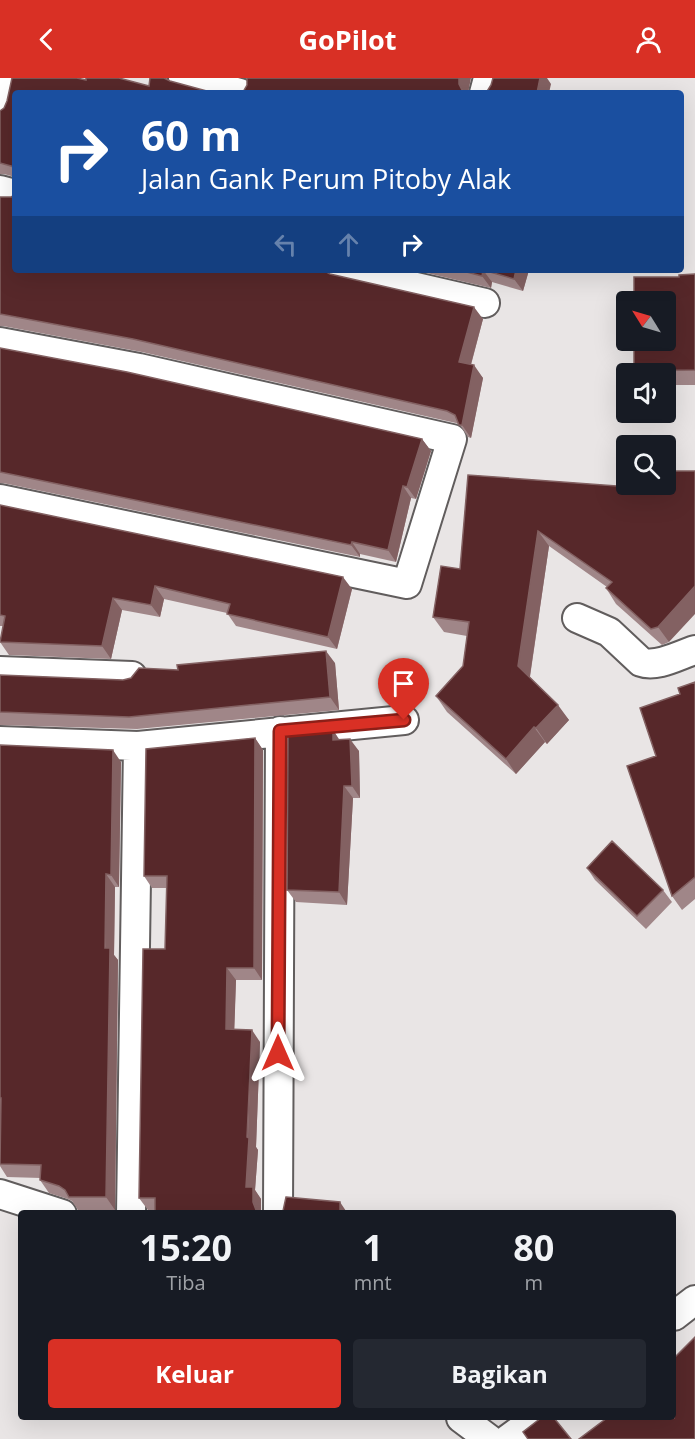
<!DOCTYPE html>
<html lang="id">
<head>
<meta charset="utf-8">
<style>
	:root { --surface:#171b24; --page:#242831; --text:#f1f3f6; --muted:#9ea1a6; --accent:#d93025 }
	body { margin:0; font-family:"Open Sans",sans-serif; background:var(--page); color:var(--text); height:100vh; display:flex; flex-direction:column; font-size:22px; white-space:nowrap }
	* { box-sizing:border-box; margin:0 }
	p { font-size:20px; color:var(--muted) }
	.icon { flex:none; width:33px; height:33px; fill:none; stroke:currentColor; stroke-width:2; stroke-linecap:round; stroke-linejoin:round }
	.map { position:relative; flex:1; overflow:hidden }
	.panel { position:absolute; left:18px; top:1132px; width:658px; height:210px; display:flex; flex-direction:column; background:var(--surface); border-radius:6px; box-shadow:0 6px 24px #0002 }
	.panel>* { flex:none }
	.banner { position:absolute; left:12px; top:12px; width:672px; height:183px; border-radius:6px; box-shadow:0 6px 24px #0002; background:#1a4fa0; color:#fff; overflow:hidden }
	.needle { width:39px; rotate:307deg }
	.buttons { position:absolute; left:616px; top:213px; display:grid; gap:12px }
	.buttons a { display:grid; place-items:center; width:60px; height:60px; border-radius:6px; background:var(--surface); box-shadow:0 6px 24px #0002; font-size:30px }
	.pin { position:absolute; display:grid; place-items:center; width:51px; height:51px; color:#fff; margin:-62px -26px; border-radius:50% 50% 50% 0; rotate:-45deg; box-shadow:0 0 6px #0007 }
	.pin .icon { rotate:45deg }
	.me { position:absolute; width:66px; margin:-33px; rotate:0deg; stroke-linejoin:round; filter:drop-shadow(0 0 4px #0008) }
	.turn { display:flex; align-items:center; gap:21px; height:126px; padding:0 30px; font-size:27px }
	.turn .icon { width:78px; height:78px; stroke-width:2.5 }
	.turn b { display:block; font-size:42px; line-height:51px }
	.lanes { display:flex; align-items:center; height:57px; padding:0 30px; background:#0003; justify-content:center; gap:30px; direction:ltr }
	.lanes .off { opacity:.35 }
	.eta { display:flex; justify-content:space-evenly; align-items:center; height:102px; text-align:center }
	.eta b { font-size:36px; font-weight:700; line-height:42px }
	.action { display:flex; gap:12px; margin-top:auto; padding:12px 30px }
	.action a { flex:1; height:69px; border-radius:6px; background:var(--accent); color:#fff; font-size:24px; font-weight:700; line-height:69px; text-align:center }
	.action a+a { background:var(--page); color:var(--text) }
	header { display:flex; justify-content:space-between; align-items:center; height:78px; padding:0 30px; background:var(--accent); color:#fff; font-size:27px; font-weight:700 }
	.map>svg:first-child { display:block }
</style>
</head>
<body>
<header><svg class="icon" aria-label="back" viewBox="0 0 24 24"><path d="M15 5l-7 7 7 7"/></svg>GoPilot<svg class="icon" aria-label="person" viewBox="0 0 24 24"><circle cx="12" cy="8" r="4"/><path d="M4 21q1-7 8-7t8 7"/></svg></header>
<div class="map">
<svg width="695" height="1361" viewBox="0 0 695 1361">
	<rect width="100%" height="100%" fill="#e9e5e5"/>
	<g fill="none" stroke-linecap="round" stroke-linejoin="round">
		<g stroke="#615d5d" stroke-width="32">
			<path id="street" d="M183 0 240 15
				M484 15 488 0
				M0 32 7 0
				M0 112 15 116
				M342 192 485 225
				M0 264 139 290 452 361 407 506 0 421
				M577 540 609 554 641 584C657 590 679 577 695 572
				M0 593 132 598
				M0 663 138 668 404 642
				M0 1116 62 1136
				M131 1136 138 668
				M278 1136 280 653
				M674 1238 695 1222
				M461 1340 489 1361
				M508 1361 537 1340"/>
		</g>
		<use href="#street" stroke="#fff" stroke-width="28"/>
	</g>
	<path fill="#a08688" d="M12 0H77L86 2V0H119L149 8 150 0H167V2L170 3 214 15H15V99L4 96H0V33L4 30 7 23Z
		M0 119 15 192H326V194L330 196 483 241 471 287 483 300 471 360 468 359 460 347 456 345 142 274 3 248H0Z
		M414 192H529L523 213 492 204 491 210Z
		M695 196V307H666V296H636L634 293 679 199Z
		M0 270 422 361 431 373 416 421 411 420 396 484 360 476V479L3 405H0Z
		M468 397 644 410 669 564 662 567 616 526 606 510 607 509 549 468 530 599 569 642 547 666 545 664 516 696 447 634 436 618 463 588 467 558 444 554 433 539 460 491Z
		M0 427 352 511 337 571 236 548 227 535 164 521 160 539 122 532 111 581 9 577 0 564 3 548H0Z
		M335 585 339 632 137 651 0 647V597L123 602 178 592Z
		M695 604V821L682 832 672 818 656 678 680 616Z
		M333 652 339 661 359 673 360 720H353L347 827 296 824 287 812Z
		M255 660 263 672 262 902H236L234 951 260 964 256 1069 258 1072 255 1112 261 1121V1136H155V1132H148L139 1120 165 871 167 810H152L144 798Z
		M0 667 121 684 119 809H115L114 877 118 882 115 1132H78L72 1123 68 1121 49 1115 40 1102 41 1100 7 1099 0 1088Z
		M587 790 663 812 672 824 646 851 595 802Z"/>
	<path fill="#836162" d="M459 0H471L468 15H464L459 6Z
		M540 0H547L551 6 549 15H537Z
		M483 192 492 204 491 210 482 198Z
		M516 192H529L523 213 514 201Z
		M474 229 483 241 468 297 459 284Z
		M474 287 483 300 471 360 462 347Z
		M422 361 431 373 416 421 407 409Z
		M403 408 411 420 396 484 388 472Z
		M538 453 549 468 529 604 518 588Z
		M352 464 360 476V479L351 467Z
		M343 499 352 511 337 571 328 559Z
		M155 508 164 521 160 539 151 527Z
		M695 508V536L669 564 658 549Z
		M113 520 122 532 111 581 102 568Z
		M326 573 335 585 339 632 330 619Z
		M558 627 569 642 547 666 536 650Z
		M534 649 545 664 516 696 506 681Z
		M333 652 341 665 333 662Z
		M255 660 263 672 262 902 254 890Z
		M350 661 359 673 360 720 352 708Z
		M113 672 121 684 119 809 111 797Z
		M344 708 353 720 347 827 339 814Z
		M106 796 115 809 114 877 118 882 115 1132 106 1119Z
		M227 890 236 902 234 963 226 951Z
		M252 952 260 964 256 1069 258 1072 255 1112 261 1121V1136H258L256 1132 246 1109Z
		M340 1124 348 1136H340Z"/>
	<path fill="#57282a" stroke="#836162" stroke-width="1.5" d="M12 0H77L86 2V0H119L149 8 150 0H164L170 3 214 15H15V90L11 88 0 85V33L4 30 7 23Z
		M247 0H459V6L463 14 465 15H241L243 14 247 7Z
		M493 0H540L537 15H486L491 7Z
		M15 117V192H323L330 196 474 229 459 284 474 287 462 347H459L455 337 447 333 133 261 0 236V119H11Z
		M459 192H516L514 201 483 192 482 198Z
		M695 196V292L634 293V262H666V224H634V199H679V197Z
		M0 270 127 294 422 361 407 409 403 408 388 472 352 464 351 467 0 394Z
		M666 393H695V508L658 549 651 551 606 510 612 504 538 453 518 588 558 627 536 650 534 649 506 681 436 618 463 588 469 544 433 539 441 488 460 491 468 397 644 410 645 406H666Z
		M0 427 343 499 328 559 227 536 230 526 155 508 151 527 113 520 102 568 0 564 5 538 0 537Z
		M326 573 330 619 129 639 0 634V597L123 602 131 600 139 590 178 592 177 587Z
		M695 604V799L672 818 627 688 656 678 640 630 680 616 678 610Z
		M333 652V662L350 661 352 708H344L339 814 287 812 288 657Z
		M255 660 254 890H227L226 951 252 952 247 1059 249 1060 246 1109H253V1124L256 1132 258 1136H155V1120H139L143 871H165L167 798H144L146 671Z
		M0 667 113 672 111 797 106 796 105 870H110L106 1119H69L65 1112 59 1108 40 1102 41 1087 0 1086 1 1020H0Z
		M612 763 663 812 637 838 587 790Z
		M286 1119 340 1124V1136H280L283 1133Z
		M695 1259V1361H579L607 1340H674V1280Z
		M541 1340H554L571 1361H528L523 1354Z"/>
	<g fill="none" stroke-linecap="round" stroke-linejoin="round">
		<g stroke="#8d1f18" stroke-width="15">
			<path id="route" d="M278 975 280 653 404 642"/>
		</g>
		<use href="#route" stroke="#d93025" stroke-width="10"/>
	</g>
</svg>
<div class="buttons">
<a><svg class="needle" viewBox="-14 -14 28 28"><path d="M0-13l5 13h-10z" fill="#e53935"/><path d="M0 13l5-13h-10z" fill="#9ea1a6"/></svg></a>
<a><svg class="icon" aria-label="sound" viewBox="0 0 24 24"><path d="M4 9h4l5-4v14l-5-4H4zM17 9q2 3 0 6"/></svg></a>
<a><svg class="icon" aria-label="search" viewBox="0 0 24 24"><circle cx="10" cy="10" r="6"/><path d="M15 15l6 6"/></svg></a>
</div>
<div class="pin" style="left:404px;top:642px;background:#d93025"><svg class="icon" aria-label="arrive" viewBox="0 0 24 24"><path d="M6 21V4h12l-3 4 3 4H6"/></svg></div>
<svg class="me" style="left:278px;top:975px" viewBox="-20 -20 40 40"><path d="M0-17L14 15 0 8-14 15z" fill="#d93025" stroke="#fff" stroke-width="4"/></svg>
<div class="banner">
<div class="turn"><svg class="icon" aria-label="right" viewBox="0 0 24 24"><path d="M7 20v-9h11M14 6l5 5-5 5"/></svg><div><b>60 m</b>Jalan Gank Perum Pitoby Alak</div></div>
<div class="lanes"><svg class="icon off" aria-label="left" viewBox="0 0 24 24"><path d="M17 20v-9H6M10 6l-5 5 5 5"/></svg><svg class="icon off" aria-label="ahead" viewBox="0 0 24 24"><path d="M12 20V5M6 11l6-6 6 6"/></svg><svg class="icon" aria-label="right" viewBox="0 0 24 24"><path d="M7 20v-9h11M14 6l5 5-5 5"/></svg></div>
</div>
<section class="panel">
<div class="eta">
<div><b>15:20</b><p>Tiba</p></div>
<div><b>1</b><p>mnt</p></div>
<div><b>80</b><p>m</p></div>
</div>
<div class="action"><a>Keluar</a><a>Bagikan</a></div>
</section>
</div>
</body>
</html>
